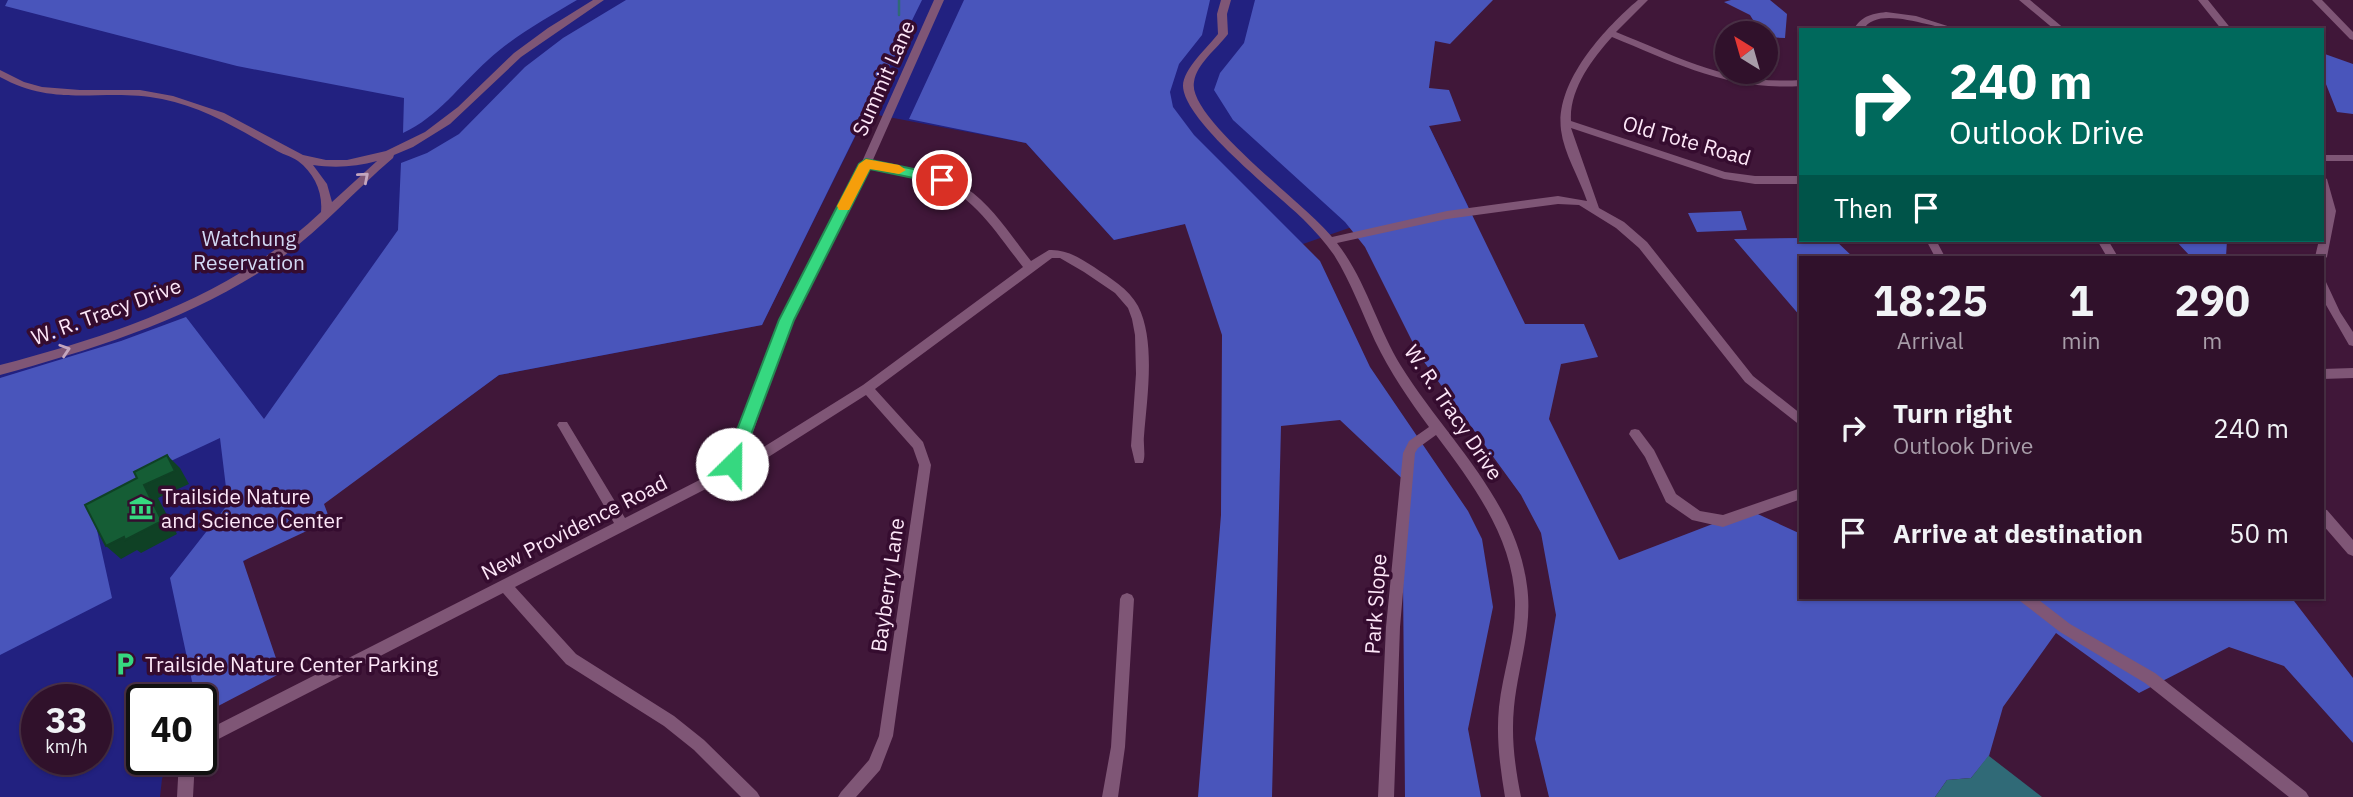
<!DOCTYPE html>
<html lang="en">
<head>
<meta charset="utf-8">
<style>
	:root { --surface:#30112b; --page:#381a33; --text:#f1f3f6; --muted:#a89da9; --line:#4b3147 }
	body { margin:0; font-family:"IBM Plex Sans",sans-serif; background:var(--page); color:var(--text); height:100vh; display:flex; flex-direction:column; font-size:26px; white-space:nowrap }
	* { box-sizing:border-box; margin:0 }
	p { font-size:23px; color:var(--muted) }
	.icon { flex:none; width:38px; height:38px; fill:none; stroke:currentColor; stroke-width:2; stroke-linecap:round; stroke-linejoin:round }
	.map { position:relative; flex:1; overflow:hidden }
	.sheet { position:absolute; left:1799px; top:256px; width:525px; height:343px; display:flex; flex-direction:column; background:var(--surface); border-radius:0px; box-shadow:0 2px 5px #0004,0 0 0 2px var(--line) }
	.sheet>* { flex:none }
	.top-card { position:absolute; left:1799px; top:28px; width:525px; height:214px; border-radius:0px; box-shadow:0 2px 5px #0004,0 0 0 2px var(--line); background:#00695c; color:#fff; overflow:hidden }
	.needle { width:46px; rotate:323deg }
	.buttons { position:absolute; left:1715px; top:21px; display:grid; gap:14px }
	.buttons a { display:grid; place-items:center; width:63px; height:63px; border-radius:50%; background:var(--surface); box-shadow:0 2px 5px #0004,0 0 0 2px var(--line); font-size:35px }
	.speed { position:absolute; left:21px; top:684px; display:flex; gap:14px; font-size:35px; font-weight:700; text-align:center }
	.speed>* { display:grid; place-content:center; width:91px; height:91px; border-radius:50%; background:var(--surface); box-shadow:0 2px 5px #0004,0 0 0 2px var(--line); line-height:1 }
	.speed small { font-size:18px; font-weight:400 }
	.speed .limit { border:4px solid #111; border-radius:10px; background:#fff; color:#111 }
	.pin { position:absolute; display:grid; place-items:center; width:60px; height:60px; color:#fff; margin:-30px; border:4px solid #fff; border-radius:50%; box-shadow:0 2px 7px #0007 }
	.me { position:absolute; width:77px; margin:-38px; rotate:23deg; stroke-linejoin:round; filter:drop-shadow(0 0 5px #0008) }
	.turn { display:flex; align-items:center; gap:24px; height:147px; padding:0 35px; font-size:32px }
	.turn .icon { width:91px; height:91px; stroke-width:2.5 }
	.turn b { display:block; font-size:49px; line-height:60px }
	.then { display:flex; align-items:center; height:66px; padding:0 35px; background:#0003; gap:14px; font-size:26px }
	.eta { display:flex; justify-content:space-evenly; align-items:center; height:119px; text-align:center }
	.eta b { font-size:42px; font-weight:700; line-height:49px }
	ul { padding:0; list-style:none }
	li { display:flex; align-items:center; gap:21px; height:105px; padding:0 35px }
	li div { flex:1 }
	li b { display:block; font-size:26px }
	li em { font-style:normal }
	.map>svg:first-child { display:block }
</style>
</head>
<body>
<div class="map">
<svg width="2353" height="797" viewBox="0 0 2353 797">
	<rect width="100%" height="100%" fill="#401739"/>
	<path fill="#222180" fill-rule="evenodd" d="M0 0H1468L1435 41 1428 88 1429 126 1468 206 1349 228 1303 244 1185 224 1114 240 1026 143 867 113 762 325 499 375 243 562 191 700H142V760H169L162 779 160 797H0ZM37 700H96V760H37Z"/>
	<path fill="#4955bb" d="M8 0H577C547 18 514 36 488 60 460 85 438 117 403 133L404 98 237 66 5 6Z
		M626 0H922L762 325 499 375 324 504 330 520 243 561 281 673 201 715V700H196L170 578 228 504 220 438 141 475 93 512 112 598 0 655V378L121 341 186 317 264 419 398 230 401 163 427 153 459 134 525 67 563 38Z
		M964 0H1210L1202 35 1179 64 1170 92 1173 107 1194 135 1320 261 1370 367 1468 511 1482 539 1493 607 1468 729 1481 797H1405L1403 581 1410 486 1340 420 1281 426 1272 797H1198L1221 515 1222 335 1185 224 1114 240 1026 143 909 119Z
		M1255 0H1493L1450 44 1435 41 1429 88 1449 90 1461 121 1429 126 1525 324H1584L1598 357 1561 364 1549 419 1619 560 1749 510 1801 534V597H2291L2353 678V743L2284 666 2229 647 2139 693 2056 633 2003 707 1989 756 1971 778 1947 780 1935 797H1549L1535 739 1556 615 1541 533 1521 495 1419 355 1365 247 1345 222 1233 120 1214 90 1220 73 1244 43Z
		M1731 0H1770L1787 14 1785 38 1766 37V33H1761L1750 15 1724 2Z
		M2322 53 2353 64V114L2337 112 2322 74Z
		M1741 211 1747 230 1697 232 1688 213Z
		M1801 238 1835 240 1853 257H1801V317L1734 239Z
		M2175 240H2227L2226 257H2191Z"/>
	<path fill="#306a77" d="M1989 755V756L2042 797H1935L1947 780 1971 778Z"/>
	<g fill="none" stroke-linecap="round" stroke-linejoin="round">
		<path stroke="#306a77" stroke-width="2.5" d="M899 0V15"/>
		<path fill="#7f5676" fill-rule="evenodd" d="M593 0H604L521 57 450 124 413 147 394 155 393 158C354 191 322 229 281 258 197 317 98 348 0 375V365C115 335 232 296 321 212 323 192 314 173 298 161 291 156 281 154 274 149 238 129 203 107 162 99 102 87 59 109 0 77V70L24 82 42 87 80 90H140L173 96 224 113 303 155 326 160H347L386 151 425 132 458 107 514 53 548 28ZM377 161 332 202 327 184 313 165C334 168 356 167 377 161Z
			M934 0H944L872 162C904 167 939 170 966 188 993 206 1011 236 1031 261L1049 250C1066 249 1080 258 1094 267 1110 278 1129 289 1138 306 1156 341 1147 398 1144 436 1143 445 1146 455 1143 463H1135L1131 446 1136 374 1135 335 1132 319 1128 308 1115 293 1084 272 1060 258H1052L875 389 923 442 931 465 893 736 880 770 856 797H838L841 792 869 760 879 736 919 465 913 448 866 395 770 456 515 587 576 654 674 716 704 740 757 792 760 797H741L694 750 664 726 566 664 503 593 201 748V733L614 523 559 428 557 425 559 422H567L625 518 721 469 732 454 780 319 861 164ZM869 168C889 171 909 173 929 179 973 193 996 233 1023 267L863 385 762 448 744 458 792 319Z
			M1221 0H1231L1227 14 1228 34C1217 49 1197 63 1194 82 1187 118 1308 206 1332 237L1447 211 1558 196 1587 201C1579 177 1564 154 1561 130 1555 82 1604 29 1638 0H1648L1616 32C1681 58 1728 85 1801 80V86C1728 91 1676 63 1612 37 1592 59 1569 90 1571 121L1725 172 1755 176H1801V184H1755L1724 179 1571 128 1599 208 1624 222 1647 242 1753 376 1801 414V426L1745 382 1639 248 1616 228 1579 205 1558 204 1447 219 1337 243C1366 280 1377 327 1401 366 1445 437 1516 499 1527 586 1533 627 1518 666 1514 707 1511 738 1515 767 1521 797H1505C1500 767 1496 737 1499 707 1503 671 1516 637 1515 601 1513 538 1473 484 1436 435L1418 448 1415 453 1400 627 1394 797H1378L1386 627 1403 453 1409 441 1429 427C1409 400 1390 372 1375 341 1362 313 1351 282 1334 255 1325 242 1314 230 1303 219 1276 193 1184 121 1183 86 1183 69 1208 47 1218 34L1217 14Z
			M2019 0H2030L2066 30H2055Z
			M2198 0H2208L2232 30H2222Z
			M2312 0H2322L2353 32V40L2350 39Z
			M1886 12 1916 16 1960 30C1934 30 1878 3 1863 30H1853C1862 16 1870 14 1886 12Z
			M2322 155H2353V161H2322Z
			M2322 176 2327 179 2336 211 2327 257 2322 261V257H2315L2319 240H2322V226L2326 211 2322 199Z
			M1926 240H1936L1945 257H1935Z
			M2097 240H2108L2118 257H2107Z
			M2322 281 2326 282 2340 312 2353 332V346L2349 345 2322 298Z
			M2353 368V378L2322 379V369Z
			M1635 429 1639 430 1654 450 1676 494 1700 511 1723 515 1801 488V499L1723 527 1692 520 1666 502 1645 457 1629 434 1631 430Z
			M2322 509 2327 510 2353 540V556L2348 554 2322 524Z
			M1127 593 1132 595 1134 599 1125 747 1118 797H1102L1111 747 1120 599 1122 595Z
			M2018 597H2035L2070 624 2155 673 2306 792 2309 797H2289L2145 683 2060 632 2020 601Z
			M179 760H195L193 797H177Z"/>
	</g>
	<path fill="#0f4125" d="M167 455 180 468 189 484 158 498 177 534 141 553 137 550 121 559 106 546 144 485Z"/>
	<path fill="#155d35" stroke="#0f4125" stroke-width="2" d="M167 455 175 471 144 485 162 521 125 540 124 537 106 546 85 505 137 478 134 472Z"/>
	<defs><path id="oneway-chevron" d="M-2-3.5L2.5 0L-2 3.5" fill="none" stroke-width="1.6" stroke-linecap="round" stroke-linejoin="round" transform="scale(1.75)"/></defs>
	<g stroke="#c4a6be">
		<use href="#oneway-chevron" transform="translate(364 177) rotate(-41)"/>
		<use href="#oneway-chevron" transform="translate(65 350) rotate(-18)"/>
	</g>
	<path fill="#36d880" stroke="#238c53" stroke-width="2" d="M866 159 942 175 949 180 942 184 870 169 794 320 740 464 738 469H726L724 464 779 320 859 164Z"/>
	<path fill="#f59e0b" d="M866 159 899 165 906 170 899 174 870 169 849 210H839L837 206 859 164Z"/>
	<defs>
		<g id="museum-bare" transform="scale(1.89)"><path d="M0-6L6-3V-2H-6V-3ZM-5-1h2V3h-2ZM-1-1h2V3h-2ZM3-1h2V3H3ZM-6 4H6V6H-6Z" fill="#36d880" stroke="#350c2f" stroke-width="2.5" paint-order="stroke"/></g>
		<g id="parking-bare" transform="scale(1.89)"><path d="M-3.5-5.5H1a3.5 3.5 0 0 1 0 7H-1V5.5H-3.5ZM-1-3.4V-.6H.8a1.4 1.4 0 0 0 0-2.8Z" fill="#36d880" stroke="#350c2f" stroke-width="2.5" paint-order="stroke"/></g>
	</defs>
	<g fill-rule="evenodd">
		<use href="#museum-bare" x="141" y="508"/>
		<use href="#parking-bare" x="125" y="664"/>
	</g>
	<g text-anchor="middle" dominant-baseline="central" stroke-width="7" stroke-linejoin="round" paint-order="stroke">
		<g font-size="21" fill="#fde7f8" stroke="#350c2f">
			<text transform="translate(883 78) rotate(-66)">Summit Lane</text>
			<text transform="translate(1687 140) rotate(16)">Old Tote Road</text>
			<text transform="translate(106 311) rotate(-20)">W. R. Tracy Drive</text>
			<text transform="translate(1454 412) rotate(56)">W. R. Tracy Drive</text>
			<text transform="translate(574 527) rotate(-27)">New Providence Road</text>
			<text transform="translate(887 585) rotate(-82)">Bayberry Lane</text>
			<text transform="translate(1375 604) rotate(-86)">Park Slope</text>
		</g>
		<g font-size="21" fill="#d2d9f4" stroke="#350c2f">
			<text x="249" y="238">Watchung<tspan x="249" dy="24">Reservation</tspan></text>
		</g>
		<g font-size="21" fill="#fde7f8" stroke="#350c2f" text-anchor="start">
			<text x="161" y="496">Trailside Nature<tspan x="161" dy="24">and Science Center</tspan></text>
			<text x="145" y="664">Trailside Nature Center Parking</text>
		</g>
	</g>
</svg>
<div class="buttons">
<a><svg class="needle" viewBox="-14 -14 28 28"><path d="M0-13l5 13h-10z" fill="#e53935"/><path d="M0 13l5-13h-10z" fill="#a89da9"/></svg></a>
</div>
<div class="speed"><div>33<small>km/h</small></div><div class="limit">40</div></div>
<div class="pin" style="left:942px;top:180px;background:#d93025"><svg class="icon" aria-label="arrive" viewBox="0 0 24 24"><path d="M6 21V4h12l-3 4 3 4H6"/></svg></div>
<svg class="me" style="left:732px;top:464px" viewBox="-20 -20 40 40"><circle r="19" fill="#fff"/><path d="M0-13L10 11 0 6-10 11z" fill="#36d880"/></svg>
<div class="top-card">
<div class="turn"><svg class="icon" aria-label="right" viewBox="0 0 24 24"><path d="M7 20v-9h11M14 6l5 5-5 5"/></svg><div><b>240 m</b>Outlook Drive</div></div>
<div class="then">Then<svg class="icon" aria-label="arrive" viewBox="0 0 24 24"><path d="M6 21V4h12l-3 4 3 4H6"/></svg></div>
</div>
<section class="sheet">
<div class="eta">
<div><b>18:25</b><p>Arrival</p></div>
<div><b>1</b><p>min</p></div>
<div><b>290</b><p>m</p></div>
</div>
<ul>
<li><svg class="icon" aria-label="right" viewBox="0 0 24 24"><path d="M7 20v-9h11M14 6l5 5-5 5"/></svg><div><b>Turn right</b><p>Outlook Drive</p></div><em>240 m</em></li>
<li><svg class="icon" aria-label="arrive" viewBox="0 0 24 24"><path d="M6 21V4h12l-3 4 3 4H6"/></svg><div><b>Arrive at destination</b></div><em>50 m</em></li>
</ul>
</section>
</div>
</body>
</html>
